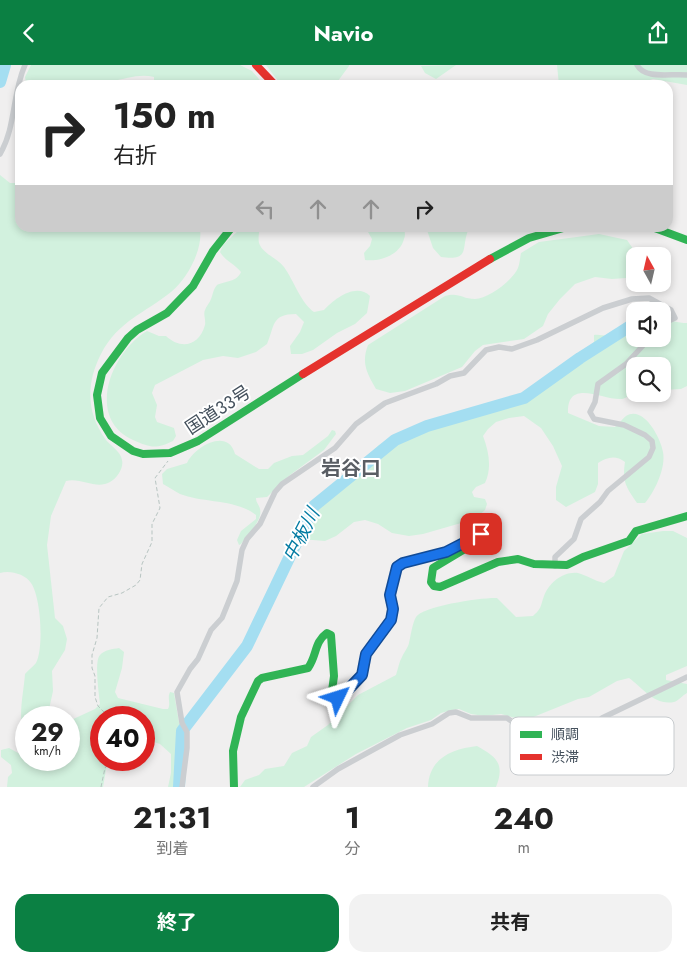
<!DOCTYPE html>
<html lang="ja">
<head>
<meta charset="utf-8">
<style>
	:root { --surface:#fff; --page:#f2f2f2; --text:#222; --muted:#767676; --accent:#0b8043 }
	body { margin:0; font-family:Jost,"Noto Sans JP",sans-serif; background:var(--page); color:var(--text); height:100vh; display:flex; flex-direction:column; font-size:19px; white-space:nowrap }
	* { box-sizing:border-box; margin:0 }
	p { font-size:16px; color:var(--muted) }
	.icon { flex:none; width:28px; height:28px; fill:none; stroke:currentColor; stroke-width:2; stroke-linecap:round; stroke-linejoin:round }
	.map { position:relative; height:722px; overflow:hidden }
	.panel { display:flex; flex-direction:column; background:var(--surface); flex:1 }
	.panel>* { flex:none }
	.hud { position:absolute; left:15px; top:15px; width:658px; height:152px; border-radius:15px; box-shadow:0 2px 8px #0003; background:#fff; color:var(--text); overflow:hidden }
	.needle { width:32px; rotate:352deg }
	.tools { position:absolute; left:626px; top:182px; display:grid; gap:10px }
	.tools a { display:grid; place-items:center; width:45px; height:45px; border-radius:10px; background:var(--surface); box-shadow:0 2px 8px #0003; font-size:25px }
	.speed { position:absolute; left:15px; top:641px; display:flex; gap:10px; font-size:25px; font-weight:700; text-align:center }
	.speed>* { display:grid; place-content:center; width:65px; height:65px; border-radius:50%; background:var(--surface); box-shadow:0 2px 8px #0003; line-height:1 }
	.speed small { font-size:12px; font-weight:400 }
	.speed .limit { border:8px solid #d22; background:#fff; color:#111 }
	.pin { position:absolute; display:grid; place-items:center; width:42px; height:42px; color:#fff; margin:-21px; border-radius:10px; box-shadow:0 2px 8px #0006 }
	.me { position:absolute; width:55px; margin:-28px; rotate:49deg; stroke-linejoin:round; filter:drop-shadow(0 0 4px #0008) }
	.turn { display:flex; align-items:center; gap:18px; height:105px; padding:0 15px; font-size:22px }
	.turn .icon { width:65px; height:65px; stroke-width:2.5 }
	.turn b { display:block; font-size:35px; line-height:42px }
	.lanes { display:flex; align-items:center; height:48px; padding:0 15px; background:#0003; justify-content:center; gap:25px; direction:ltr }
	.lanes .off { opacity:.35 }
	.eta { display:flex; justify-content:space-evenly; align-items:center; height:85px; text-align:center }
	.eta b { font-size:30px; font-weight:700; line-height:35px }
	.action { display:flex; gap:10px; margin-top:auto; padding:10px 15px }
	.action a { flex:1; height:58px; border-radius:15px; background:var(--accent); color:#fff; font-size:20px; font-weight:700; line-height:58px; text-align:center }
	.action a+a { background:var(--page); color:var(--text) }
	header { display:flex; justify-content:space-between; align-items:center; height:65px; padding:0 15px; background:var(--accent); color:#fff; font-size:22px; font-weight:700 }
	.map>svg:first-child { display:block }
</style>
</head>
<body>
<header><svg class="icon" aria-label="back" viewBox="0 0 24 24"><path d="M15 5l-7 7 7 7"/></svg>Navio<svg class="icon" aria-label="share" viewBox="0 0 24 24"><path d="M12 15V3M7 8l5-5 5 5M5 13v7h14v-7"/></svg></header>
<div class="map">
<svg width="687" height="722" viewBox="0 0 687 722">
	<rect width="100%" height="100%" fill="#f0efef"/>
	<path fill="#d2f1de" d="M31 0H240L252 6 264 20H146L154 17V12C140 8 126 14 112 16 84 19 58 20 30 20L26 18 25 12Z
		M266 0H349V1L335 20H281Z
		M456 0 436 14 425 8 421 1Z
		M557 0H687V20L653 14 636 20H559Z
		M0 110 10 118H20V162L197 163 200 164C203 184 188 213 171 227 145 248 118 256 101 289 86 318 86 348 106 375 111 381 121 387 122 395 124 403 117 413 110 417 96 425 81 412 66 416L51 451 47 480 55 553 63 561 67 574 65 585 52 606 53 626 48 649 46 652H26V661L22 660C19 647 24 624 25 609 28 605 33 602 36 598 44 583 41 532 31 518 25 509 10 505 0 508Z
		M241 163H260C259 167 258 173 259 178 263 189 277 193 284 202 294 216 301 238 314 247L324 245C334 234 356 217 370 231L367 248 355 259 337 268 313 285 302 289H291L290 281 300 267 304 257 296 249C271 249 275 261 267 279L256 287 238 293 223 291 203 295 155 320 152 328 157 340 155 352 157 357 174 363 176 371 173 376C156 384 151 383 133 375 85 353 111 287 147 266L159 271H166C181 285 199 281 205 260 206 255 203 249 205 245 206 241 210 238 211 234 213 229 213 225 217 220 225 216 237 217 241 207 235 199 225 196 220 187L223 180Z
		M343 163H405C404 166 406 170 404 174 400 190 380 197 365 195L364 188 370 181 372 174 368 167 360 163 355 165Z
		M423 163H469C460 183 472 196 441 192L433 183 427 165Z
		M599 169 627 175 636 188 635 205 626 213 612 214 595 212 575 219 560 234 548 249 543 261 524 274 483 280 475 286 462 302 405 326 390 328 376 324C367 308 361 298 368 280L445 231C459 227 462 234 475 234 488 234 513 215 518 203 520 198 520 192 521 188L539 177Z
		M663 249C669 256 678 258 687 258V321L681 324 663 325 662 301H635V318L632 328C629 330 625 334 622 334 604 336 567 312 568 348L599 361 615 362C619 359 623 353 626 351 644 340 661 374 663 387 666 403 655 426 645 438H637C626 422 622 417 625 397 616 390 607 392 598 398V419L595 427 566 442 556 435V422L562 401 553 381 541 363 524 351 509 353 496 357 488 364 483 371C489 387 492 403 485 418L476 422 472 427 474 432 485 434 487 439 485 445 475 454 423 469 409 471 392 468 378 459 365 455 354 457 336 471 325 476 300 474 298 470 306 448 323 430 343 413 358 407 362 396 379 380 397 370 437 353 472 346 499 337 524 331 548 310 575 295 594 277V270C601 269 605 272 611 270 622 268 626 258 635 253V274H662Z
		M332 365 335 366 336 369 324 385 290 410 267 432 256 433C256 438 259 439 260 444 263 455 247 471 241 479L239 480 237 475 241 466 256 454V450C236 434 203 438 180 429 174 426 169 422 163 419L162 409 167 404 187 398C194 382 228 362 235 389L259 404H268L274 398 292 391 303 390 328 371Z
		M663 466H673L687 473V601L666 610V615L687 619V628C683 630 678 636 674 637 654 641 642 622 629 613L617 616 589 632 578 634 521 657 515 653 501 649 484 651 471 649 459 644 452 645 441 648 431 655 407 663 356 689 304 722H240L245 715 259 710 265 704 284 701 292 688 307 681 311 672 328 660 358 630 396 610C398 604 399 597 402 592 404 587 408 583 409 578 411 570 412 559 416 552 422 541 484 532 497 533L516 552 533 551C542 543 540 542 544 531 549 518 563 506 578 508 586 510 595 516 604 518L614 511 624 486 642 469Z
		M119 583 124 587 122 603 115 627 118 633 163 644H168C171 638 167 633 170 627L174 628 180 663 177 672 179 689 177 722H168L171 708V689L160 679 144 674V652H101V695H110L107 699 103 722H7L8 712 12 708 11 700 1 692V685L9 683 20 689 26 685V695H69V656L95 644 100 639C99 629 94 596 100 590 104 585 113 584 119 583Z
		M477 681C497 692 505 699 496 722H428C429 693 452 684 477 681Z"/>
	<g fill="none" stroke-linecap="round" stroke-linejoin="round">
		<path stroke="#a4def1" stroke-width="12" d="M0 17 5 0
			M653 246 654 245
			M179 722 182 666 247 581 314 441 395 375 427 361 524 333 580 293 635 258"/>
		<path stroke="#b7c4c1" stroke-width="1" stroke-dasharray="4 2.5" stroke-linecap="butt" d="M109 652 98 641 95 632V611L92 603V590L97 573 99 543 108 532 122 528 136 520 140 515 142 499 152 477V459L160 443 155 413 168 396
			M101 722 105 703 112 695"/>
		<path stroke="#cbced1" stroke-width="5.5" d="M637 0C645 15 672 8 687 10
			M0 89C16 62 12 29 25 0
			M555 501V492L574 474 581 454 600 437 608 426 649 392 653 383 652 376 645 370 624 360 594 354 590 347 595 337 598 319 626 299 649 274
			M182 722 187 683V667L182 658 177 627 190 604 198 594 211 565 222 553 237 516 242 485 247 474 260 459 275 427 282 419 335 383 356 359 385 338 436 319 450 311 464 308 486 285 499 282 512 284 537 275 603 243 632 234 649 233 671 245 675 253 662 259
			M313 722 338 704 400 670 432 659 449 648 456 647 471 653H507L532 671C541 670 546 662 555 660 566 658 576 664 588 665L602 653 687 612"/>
		<path stroke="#30b455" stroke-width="8" d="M232 162 213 186 193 221 167 248 137 265 128 273 102 308 97 330 100 353 111 371 133 386 143 389 170 388 198 376 303 309
			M652 162 687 175
			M490 194 529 173 567 162
			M413 495 446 487 481 469 478 476 433 503 431 517 434 521 440 522 498 497 518 494 534 499 567 500 583 492 629 476 636 466 687 451
			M234 722 233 686 241 652 258 616 262 613 308 603C317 591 314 577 327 568L331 570 334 611 332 626 334 631 341 633 358 615"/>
		<path stroke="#e5322d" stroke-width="8" d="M256 0 275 20
			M303 309 490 194
			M358 615 362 610 366 589 391 555 393 545 390 531 397 502 413 495"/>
	</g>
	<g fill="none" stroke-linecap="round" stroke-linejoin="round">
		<g stroke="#114b97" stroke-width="12">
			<path id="route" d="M338 633 341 632 362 610 366 589 391 555 393 544 390 530 397 502 403 498 446 487 481 469"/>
		</g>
		<use href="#route" stroke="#1a73e8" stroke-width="9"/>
	</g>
	<g text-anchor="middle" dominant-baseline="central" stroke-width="4" stroke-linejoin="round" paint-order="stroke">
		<g font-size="18" fill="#45515d" stroke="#fff">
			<text transform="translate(218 345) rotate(-33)">国道33号</text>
		</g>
		<g font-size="19" font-style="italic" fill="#047ca3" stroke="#fff">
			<text transform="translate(301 470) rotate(-63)">中板川</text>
		</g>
		<g font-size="20" font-weight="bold" fill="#5a5e64" stroke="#fff">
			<text x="351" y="403">岩谷口</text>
		</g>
	</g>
	<rect x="510" y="652" width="164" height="58" rx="8" fill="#fff" stroke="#c7cbce" stroke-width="1"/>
	<rect x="520" y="666" width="22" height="7" fill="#30b455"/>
	<rect x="520" y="689" width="22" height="6" fill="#e5322d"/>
	<g font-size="14" fill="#45515d">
		<text x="551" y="674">順調</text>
		<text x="551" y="697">渋滞</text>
	</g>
</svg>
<div class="tools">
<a><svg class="needle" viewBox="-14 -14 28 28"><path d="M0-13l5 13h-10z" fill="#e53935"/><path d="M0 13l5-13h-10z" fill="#767676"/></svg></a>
<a><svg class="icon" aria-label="sound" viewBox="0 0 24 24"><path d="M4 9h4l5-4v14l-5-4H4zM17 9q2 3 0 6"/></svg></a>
<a><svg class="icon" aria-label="search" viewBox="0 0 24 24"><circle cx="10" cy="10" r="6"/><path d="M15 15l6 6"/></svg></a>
</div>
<div class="speed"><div>29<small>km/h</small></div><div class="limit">40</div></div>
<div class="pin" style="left:481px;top:469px;background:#d93025"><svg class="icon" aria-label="arrive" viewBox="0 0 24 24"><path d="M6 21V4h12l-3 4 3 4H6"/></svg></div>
<svg class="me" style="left:338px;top:633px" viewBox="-20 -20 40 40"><path d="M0-17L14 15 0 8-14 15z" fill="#1a73e8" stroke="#fff" stroke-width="4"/></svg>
<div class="hud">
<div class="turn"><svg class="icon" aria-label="right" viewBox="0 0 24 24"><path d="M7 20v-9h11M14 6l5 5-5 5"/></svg><div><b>150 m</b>右折</div></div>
<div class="lanes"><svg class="icon off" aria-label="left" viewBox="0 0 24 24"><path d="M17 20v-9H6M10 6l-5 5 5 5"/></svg><svg class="icon off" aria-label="ahead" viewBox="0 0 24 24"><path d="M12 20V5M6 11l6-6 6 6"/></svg><svg class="icon off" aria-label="ahead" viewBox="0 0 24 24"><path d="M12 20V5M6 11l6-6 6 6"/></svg><svg class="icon" aria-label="right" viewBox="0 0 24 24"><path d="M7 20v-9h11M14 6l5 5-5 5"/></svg></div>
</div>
</div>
<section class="panel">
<div class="eta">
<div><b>21:31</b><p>到着</p></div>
<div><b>1</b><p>分</p></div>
<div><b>240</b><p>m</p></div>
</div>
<div class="action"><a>終了</a><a>共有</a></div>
</section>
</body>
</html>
